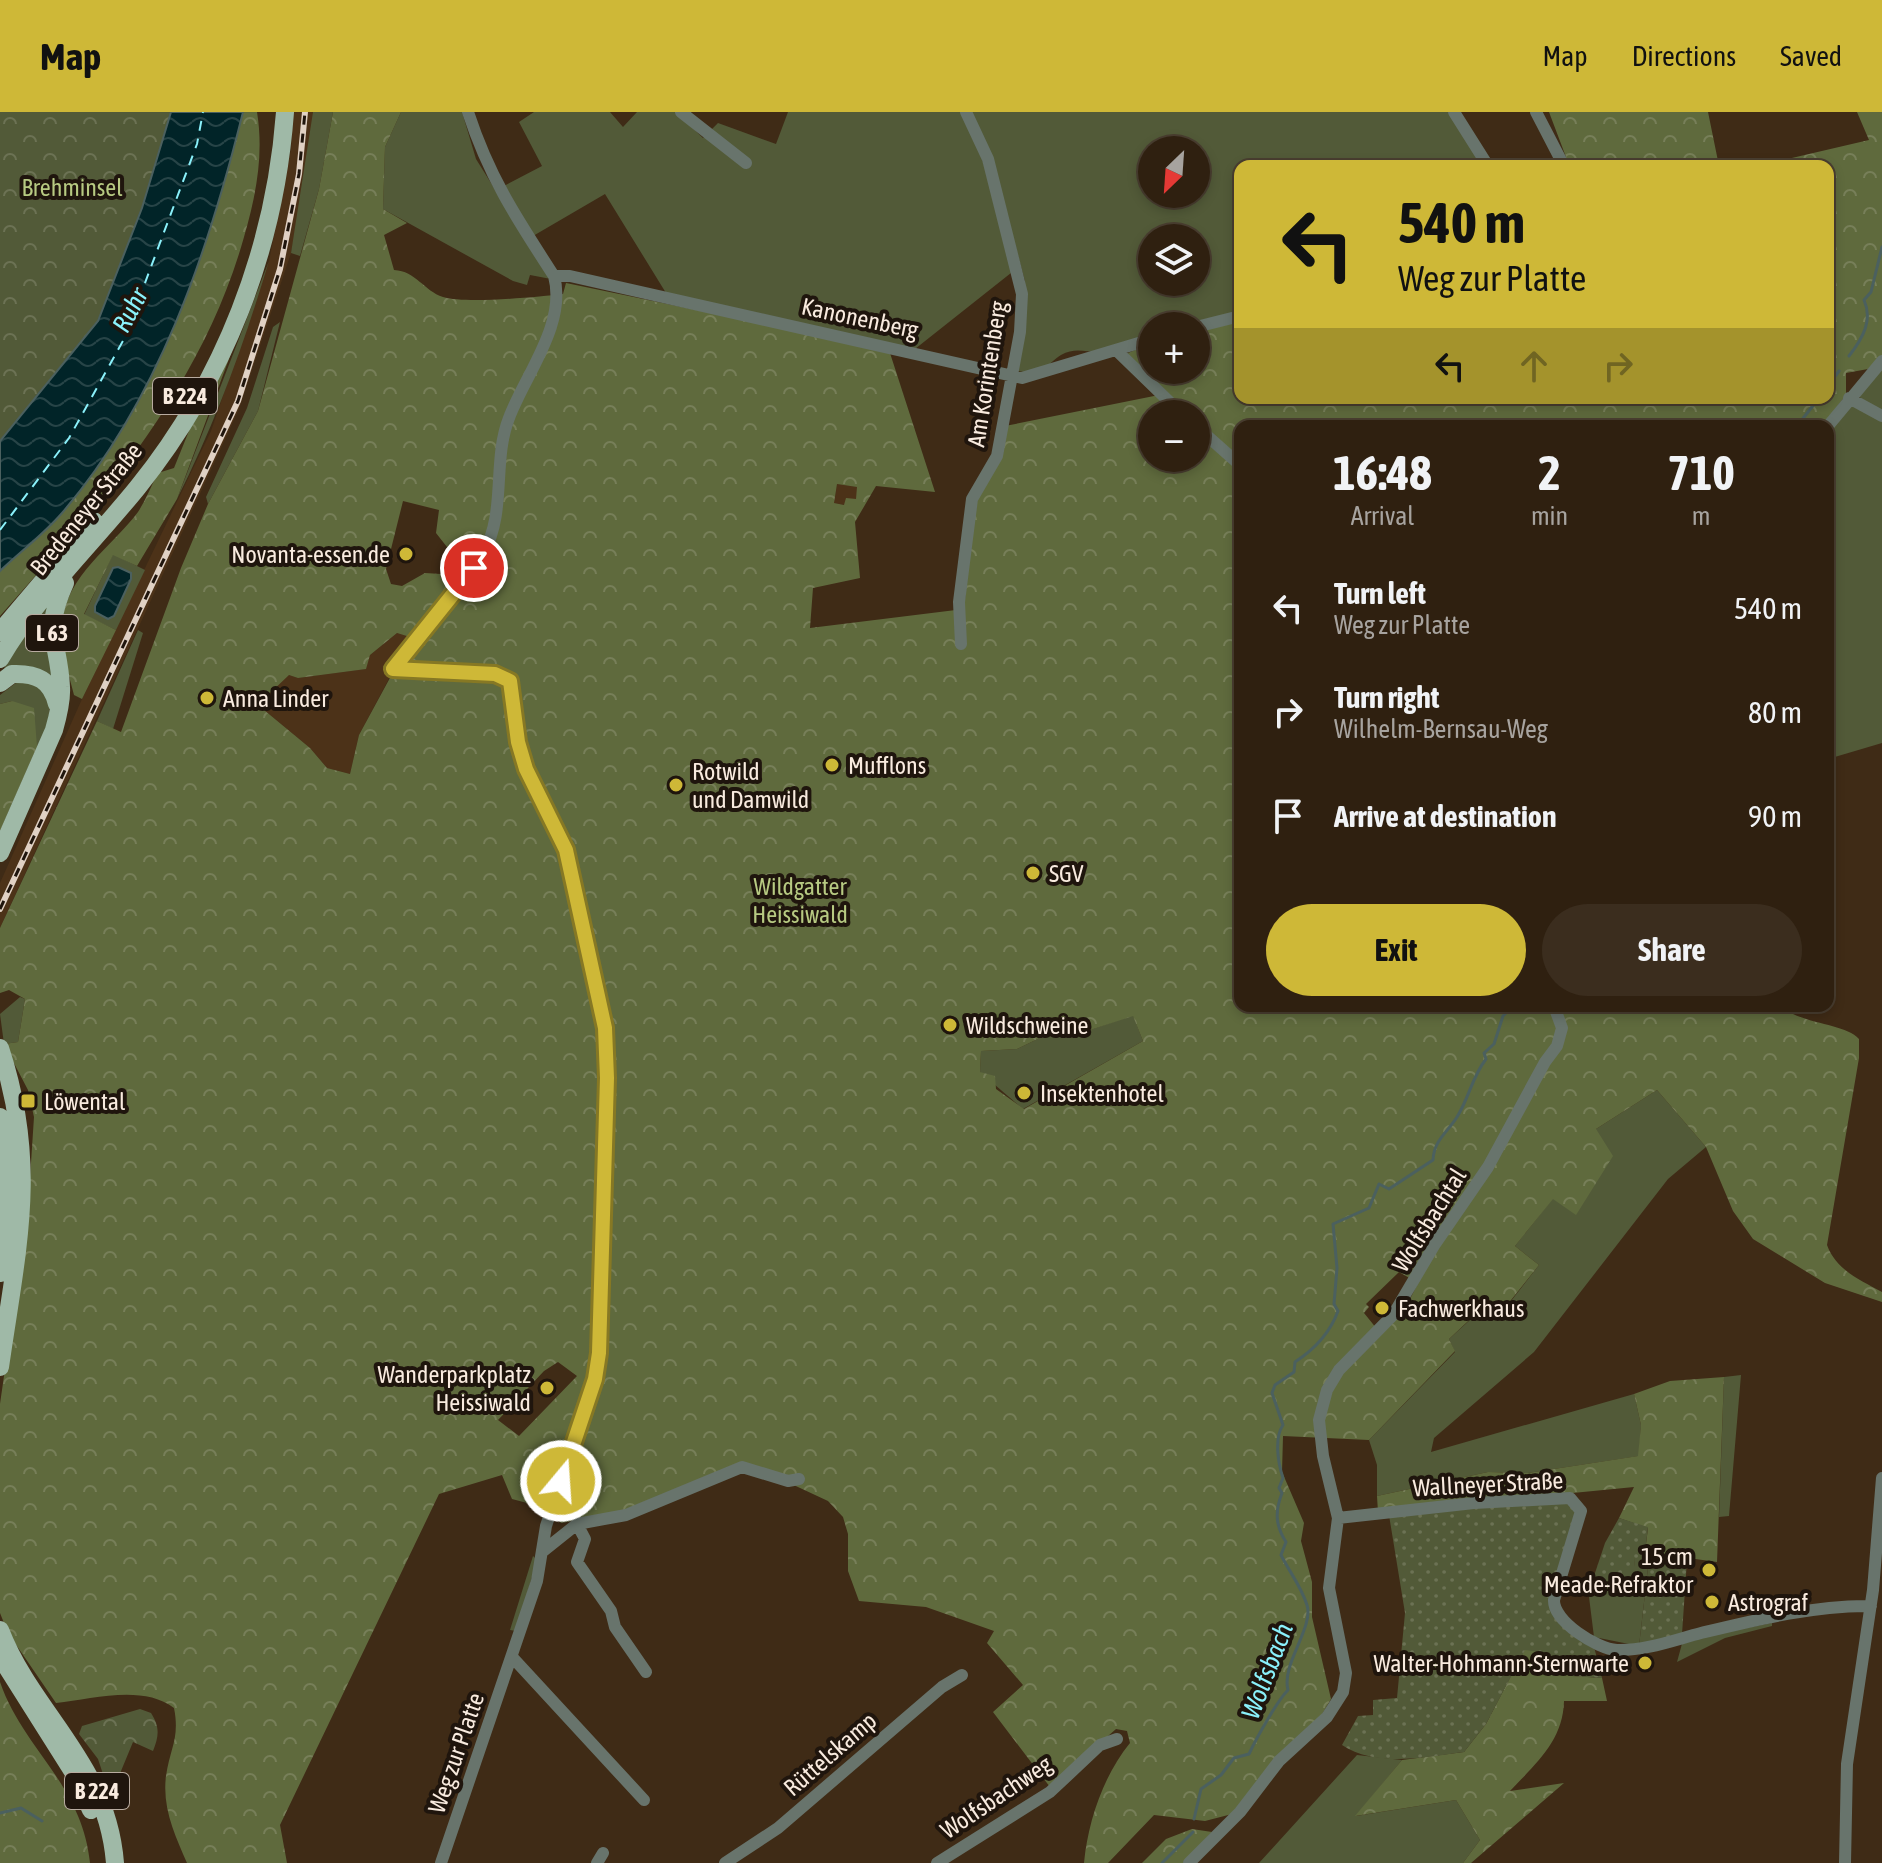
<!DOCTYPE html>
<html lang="en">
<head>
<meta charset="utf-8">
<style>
	:root { --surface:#2f2010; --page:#3b2d1e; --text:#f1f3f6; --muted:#a7a39f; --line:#4a3e30; --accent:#ceb837 }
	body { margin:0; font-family:"Asap Condensed",sans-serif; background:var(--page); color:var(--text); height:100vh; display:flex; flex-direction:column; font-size:30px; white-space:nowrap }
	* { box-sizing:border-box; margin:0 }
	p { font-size:26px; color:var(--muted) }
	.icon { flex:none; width:44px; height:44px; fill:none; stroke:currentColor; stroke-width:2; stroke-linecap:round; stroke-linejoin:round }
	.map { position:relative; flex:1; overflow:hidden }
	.sheet { position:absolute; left:1234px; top:308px; width:600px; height:592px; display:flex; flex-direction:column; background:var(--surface); border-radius:16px; box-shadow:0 4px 12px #0003,0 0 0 2px var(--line) }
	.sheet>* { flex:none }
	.banner { position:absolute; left:1234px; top:48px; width:600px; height:244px; border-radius:16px; box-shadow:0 4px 12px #0003,0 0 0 2px var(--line); background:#ceb837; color:#111; overflow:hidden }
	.needle { width:52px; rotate:205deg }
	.controls { position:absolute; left:1138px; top:24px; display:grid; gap:16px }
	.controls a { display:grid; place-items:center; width:72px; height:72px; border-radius:50%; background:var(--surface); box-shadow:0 4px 12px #0003,0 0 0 2px var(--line); font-size:40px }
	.pin { position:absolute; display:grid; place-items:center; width:68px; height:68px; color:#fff; margin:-34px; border:4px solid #fff; border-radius:50%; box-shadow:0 2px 8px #0007 }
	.me { position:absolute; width:88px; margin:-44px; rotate:18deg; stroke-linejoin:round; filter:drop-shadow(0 0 6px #0008) }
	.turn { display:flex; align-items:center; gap:28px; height:168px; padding:0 32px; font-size:36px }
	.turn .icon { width:104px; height:104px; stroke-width:2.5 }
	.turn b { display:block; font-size:56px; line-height:68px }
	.lanes { display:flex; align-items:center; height:76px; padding:0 32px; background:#0003; justify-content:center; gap:40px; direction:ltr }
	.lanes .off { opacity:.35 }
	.eta { display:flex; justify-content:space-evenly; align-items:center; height:136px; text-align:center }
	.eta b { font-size:48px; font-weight:700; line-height:56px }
	.cta { display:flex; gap:16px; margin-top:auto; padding:16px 32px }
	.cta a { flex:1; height:92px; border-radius:48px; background:var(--accent); color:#111; font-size:32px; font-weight:700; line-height:92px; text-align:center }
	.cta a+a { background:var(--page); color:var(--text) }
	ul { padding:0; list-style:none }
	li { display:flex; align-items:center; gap:24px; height:104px; padding:0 32px }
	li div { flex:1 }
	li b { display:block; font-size:30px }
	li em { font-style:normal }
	header { display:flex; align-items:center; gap:48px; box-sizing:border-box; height:112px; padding:0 40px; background:var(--accent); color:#111 }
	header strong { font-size:38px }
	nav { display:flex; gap:44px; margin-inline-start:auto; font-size:28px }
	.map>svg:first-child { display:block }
</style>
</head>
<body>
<header>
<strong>Map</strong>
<nav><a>Map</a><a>Directions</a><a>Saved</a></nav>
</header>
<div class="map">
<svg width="1882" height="1751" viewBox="0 0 1882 1751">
	<defs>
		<pattern id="forest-crowns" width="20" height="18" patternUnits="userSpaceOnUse" patternTransform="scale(2)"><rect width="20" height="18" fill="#5f6a3d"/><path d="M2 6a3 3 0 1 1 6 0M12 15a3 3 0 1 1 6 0" fill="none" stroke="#777f59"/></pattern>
		<pattern id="park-crowns" width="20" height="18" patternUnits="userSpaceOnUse" patternTransform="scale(2)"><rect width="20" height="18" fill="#525a38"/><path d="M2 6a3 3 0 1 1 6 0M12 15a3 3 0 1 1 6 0" fill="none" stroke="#6c7254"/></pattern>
		<pattern id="garden-dots" width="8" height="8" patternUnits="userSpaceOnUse" patternTransform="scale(2)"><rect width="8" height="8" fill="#525a38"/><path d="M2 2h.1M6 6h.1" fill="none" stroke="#6c7254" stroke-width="1.8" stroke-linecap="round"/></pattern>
		<pattern id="water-waves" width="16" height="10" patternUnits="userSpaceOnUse" patternTransform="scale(2)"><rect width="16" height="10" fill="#012428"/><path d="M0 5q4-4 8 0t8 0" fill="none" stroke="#274447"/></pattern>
	</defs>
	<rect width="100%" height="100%" fill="#3f2b16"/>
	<path fill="#4c3218" d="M293 0H313L311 34 291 141 239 297 0 816V771L82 587 211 319 269 149 291 37Z
		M837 372 858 375 856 388 845 393 834 391Z
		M397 521 411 525 359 623 350 662 327 656 310 636 258 593 263 580 289 563 298 566 365 557 370 543Z"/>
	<path fill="#525a38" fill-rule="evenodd" d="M313 0H333L319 77 300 144 291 141Z
		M401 0H462L476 47 551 167 530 163 527 173 513 169 383 97 385 35Z
		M534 0H610L623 15 637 0H676L703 26 718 11 776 32 788 0H963L976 27 1016 157 915 237 666 181 605 82 533 124 502 75 542 54 519 10Z
		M969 0H1448L1483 54H1240V200L1188 214H1152V224C1136 229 1114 240 1098 240 1085 240 1075 235 1061 243 1042 255 1048 265 1018 259L1025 169 1001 82ZM1152 38H1196V82H1152ZM1152 126H1196V170H1152Z
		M269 149C244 232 216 310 177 387Z
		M280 210 258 299 208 392 206 385 247 296 273 215Z
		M1882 258V299L1859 285 1858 279Z
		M1850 293 1882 307V631L1828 647V320Z
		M113 442 145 458 116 518 84 503ZM118 455 131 461 108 507 96 501 95 494Z
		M51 487 54 571 0 564 22 523Z
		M138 518 143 521 113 617 97 609Z
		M17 570C62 572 52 607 37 635L12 589 0 592V583Z
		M20 885 25 887 18 930 4 932 0 902Z
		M1133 903 1143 929 1023 997 980 960 981 939 1017 937 1050 921 1084 920Z
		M1657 978 1706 1035 1668 1067 1534 1240 1434 1326 1431 1340 1634 1282 1641 1313 1639 1344 1528 1361 1488 1360 1377 1384V1353L1369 1328 1455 1240 1449 1227 1482 1197 1497 1207 1539 1153 1515 1134 1553 1086 1576 1102 1596 1017Z
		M1741 1263 1729 1404 1719 1405 1724 1265Z
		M533 1444 537 1448 516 1519 510 1518Z
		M1635 1445 1649 1447 1639 1534 1594 1525 1589 1485 1592 1470 1632 1474Z
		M1772 1511V1514L1725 1526 1677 1550 1683 1528Z
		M1357 1643 1402 1648 1356 1704 1456 1688 1480 1728 1463 1751H1259Z"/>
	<path fill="url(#forest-crowns)" fill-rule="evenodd" d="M243 0H257C264 43 256 83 244 125 202 275 101 390 0 504V459C20 440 44 422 62 401 158 289 208 141 243 0Z
		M333 0H401L385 35 383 97 407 111 384 123 394 158C416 159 424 179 443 185 466 192 537 185 563 182L566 171 889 238 935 380 876 374 855 410 860 466 813 476 810 516 964 497 975 386 1005 314 1164 282 1130 249 1128 241 1152 231V258H1196V220L1240 209V286H1828V54H1780L1779 49 1869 28 1857 0H1882V244L1868 257 1846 261V283L1822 314H1444L1434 310 1428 314H1240V337L1222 343 1240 359V894H1780C1803 913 1845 911 1859 927V946L1827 1133C1836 1158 1860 1168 1882 1180V1190L1825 1171 1753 1127 1733 1099 1706 1035 1657 978 1596 1017 1613 1044 1576 1103 1553 1087 1515 1134 1539 1153 1496 1207 1481 1197 1449 1227 1455 1239 1369 1328 1283 1324 1282 1360 1304 1411 1301 1429 1312 1470V1505L1331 1587 1318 1609 1232 1702 1205 1709 1154 1703 1108 1751H1084C1088 1710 1103 1664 1130 1631L1127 1619 1116 1617 1050 1675 993 1600 1023 1573 987 1531 994 1519 926 1495 859 1489 848 1459V1422L843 1405 828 1389 744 1350 623 1400 561 1411 546 1396 512 1387 502 1363 439 1382 280 1713 287 1751H187C175 1723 162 1696 166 1664 170 1636 180 1626 174 1596 143 1572 92 1587 56 1591L8 1521 0 1501V1292L28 1097 34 1005 28 978 4 932 18 930 25 887 9 878 0 881V816L97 609 121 620 181 456 208 392 258 299 319 77ZM1152 302H1196V346H1152ZM837 372 857 375 856 387 846 386 844 393 834 391ZM403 389 439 398 436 421 447 435 473 437 456 463 425 461 402 474 391 472 386 457ZM397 521 410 525 383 555 391 564 359 623 350 662 327 656 310 636 258 593 263 580 270 581 289 563 298 566 366 557 370 543ZM1133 904 1143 929 1024 997 996 977 995 964 980 960 981 939 1017 937 1050 921 1084 920ZM1399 1160 1418 1171 1407 1193 1381 1222 1364 1201 1369 1195 1366 1192ZM558 1250 577 1264 519 1324 498 1308 544 1259Z
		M1549 0H1708L1719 54H1554L1566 45Z
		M233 236 177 387 137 454 113 443 84 502 116 518 82 587 74 583C68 559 60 535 62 510 67 463 112 435 138 400 146 388 151 374 158 361L174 356 193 309Z
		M12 589 34 596 37 635 0 719V592Z
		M1724 1265 1717 1450 1645 1440 1648 1416 1619 1406 1634 1375 1378 1400 1377 1384 1488 1360 1528 1361 1638 1344 1641 1313 1634 1282 1670 1269Z
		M1525 1537 1547 1541 1572 1564 1602 1566 1607 1589H1564C1563 1629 1536 1651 1510 1679L1564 1671 1471 1751H1463L1480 1728 1456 1688 1355 1704 1402 1648 1464 1640 1486 1612Z
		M0 1570C23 1637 82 1672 90 1751H0Z
		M1192 1717 1212 1720 1183 1751H1142L1166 1727Z"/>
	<path fill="url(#park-crowns)" d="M0 0H171L142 96 98 209 0 329Z
		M140 1597 151 1601C160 1615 159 1624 153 1639L133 1630 121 1659 116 1686H111L98 1647 79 1622 82 1614Z"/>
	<path fill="url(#garden-dots)" d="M1565 1387 1578 1400 1551 1488 1593 1531 1602 1566 1572 1564 1547 1541 1525 1538 1486 1612 1464 1640C1425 1645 1377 1656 1342 1633L1358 1604 1373 1603V1588L1397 1586 1405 1501 1389 1403Z
		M1619 1406 1648 1415 1645 1440 1687 1448 1682 1522 1639 1534 1649 1447 1635 1446 1633 1474 1592 1470 1605 1431Z"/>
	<path fill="url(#water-waves)" stroke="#4b605f" stroke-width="2" d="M171 0H243C208 141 158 289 62 401 44 422 20 440 0 459V329L98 209 142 96Z
		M118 455 131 461V467L114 504 108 507 95 500V494L113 456Z"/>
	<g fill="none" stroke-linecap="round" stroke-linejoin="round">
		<path stroke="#4b605f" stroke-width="3" d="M1849 244C1863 226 1873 208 1864 188L1871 180 1882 135
			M1828 274 1839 259
			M1797 314 1819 286
			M0 1701 21 1696 42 1709
			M1194 1707 1201 1677 1221 1663 1234 1646 1249 1642C1256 1627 1277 1589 1288 1578 1281 1552 1314 1516 1307 1493 1301 1474 1290 1461 1281 1443L1286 1430C1275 1413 1275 1399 1282 1381L1279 1376 1283 1366C1278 1351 1274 1326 1283 1313L1272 1281 1275 1273 1294 1260 1295 1250C1315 1237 1330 1221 1338 1199L1334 1192 1337 1156 1333 1112 1369 1096 1379 1072 1389 1077 1433 1048C1434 1028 1447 1021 1457 1005 1469 986 1472 965 1486 947L1484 941 1494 932 1503 904 1513 894
			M1162 1751 1193 1720"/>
		<path stroke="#8af1fb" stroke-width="2" stroke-dasharray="10 8" stroke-linecap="butt" d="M0 418 69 326 124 227 197 32 203 0"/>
		<path stroke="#68746c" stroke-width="12" d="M681 0 746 51
			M1454 0 1488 54
			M1536 0 1564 54
			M554 164H570L1022 266 1152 227
			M1196 215 1240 204
			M1117 239 1182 302
			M1849 286 1882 304
			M1196 314 1240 353
			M1828 314 1882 249
			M961 532 959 490 972 387 997 344 1020 220 1022 182 988 47 966 0
			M1338 1406 1474 1391 1570 1386 1581 1399 1554 1488C1553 1509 1597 1537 1617 1538 1645 1539 1674 1528 1701 1521 1755 1508 1816 1493 1871 1494
			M577 1412 585 1427 577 1450 611 1499 615 1515 646 1560
			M542 1440 577 1412 626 1403 742 1355 788 1369 799 1367
			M513 1546 644 1688
			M441 1751 537 1469 546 1414 595 1267 600 1223V1112L607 966 605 916 566 738 526 657 510 569 495 562 393 557C420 516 459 485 483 442 507 400 492 349 509 306 525 263 567 212 554 164 517 107 489 65 468 0
			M597 1751 603 1741
			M725 1751 778 1716 942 1575 962 1563
			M937 1751 1050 1680 1100 1633 1117 1627
			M1189 1751 1240 1700 1279 1649 1327 1605 1343 1580 1346 1561 1329 1476 1338 1406 1323 1344 1319 1308 1327 1278 1339 1258 1393 1203 1435 1132 1488 1055 1545 950 1557 934 1562 916 1554 894
			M1845 1751 1847 1652 1873 1478 1882 1366"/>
		<path stroke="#9fb9a7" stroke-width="18" d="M0 520 94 409
			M0 547C37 484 92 432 138 375 224 268 275 137 285 0
			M0 571 12 562C37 561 51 568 57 592
			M0 741 54 618C58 604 62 589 61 575 59 529 42 521 65 471
			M0 936C39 1054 17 1136 0 1255
			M0 1005 8 1077 1 1161
			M0 1518C33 1603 107 1650 115 1751
			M0 1544 75 1663 91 1698"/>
		<g stroke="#e0d1c4" stroke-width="6">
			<path id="rail" d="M0 797 238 289 280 157 299 62 305 0"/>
		</g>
		<use href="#rail" stroke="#1f150d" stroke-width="3" stroke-dasharray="9" stroke-linecap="butt"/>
	</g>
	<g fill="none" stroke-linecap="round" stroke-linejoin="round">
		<g stroke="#867824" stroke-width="20">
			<path id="route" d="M474 456 393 557 495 562 510 569 518 630 526 657 566 738 605 916 607 966 599 1241 595 1267 561 1369"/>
		</g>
		<use href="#route" stroke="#ceb837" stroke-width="14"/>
	</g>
	<g fill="#ceb837" stroke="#1f150d" stroke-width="3">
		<circle cx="406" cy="442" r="8"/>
		<circle cx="207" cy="586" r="8"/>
		<circle cx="832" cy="653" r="8"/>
		<circle cx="676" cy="673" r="8"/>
		<circle cx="1033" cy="761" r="8"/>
		<circle cx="950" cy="913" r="8"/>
		<circle cx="1024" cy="981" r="8"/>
		<rect x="20" y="981" width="16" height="16" rx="4"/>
		<circle cx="1382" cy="1196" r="8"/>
		<circle cx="547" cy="1276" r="8"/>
		<circle cx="1709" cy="1458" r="8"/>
		<circle cx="1712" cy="1490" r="8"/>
		<circle cx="1645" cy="1551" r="8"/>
	</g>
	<g text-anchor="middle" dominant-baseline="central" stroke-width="8" stroke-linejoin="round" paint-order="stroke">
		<g fill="#1f150d" stroke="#b8aba0" stroke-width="2">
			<rect x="153" y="266" width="64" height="36" rx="6"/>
			<rect x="26" y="503" width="52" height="36" rx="6"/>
			<rect x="65" y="1661" width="64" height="36" rx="6"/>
		</g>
		<g font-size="22" font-weight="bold" fill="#f9ebdf">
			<text x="185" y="284">B 224</text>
			<text x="52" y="521">L 63</text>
			<text x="97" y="1679">B 224</text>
		</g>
		<g font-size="24" fill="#b7ca82" stroke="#1f150d">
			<text x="72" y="75">Brehminsel</text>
			<text x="800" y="774">Wildgatter<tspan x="800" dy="28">Heissiwald</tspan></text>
		</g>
		<g font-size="24" fill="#f9ebdf" stroke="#1f150d">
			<text transform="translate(860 206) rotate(12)">Kanonenberg</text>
			<text transform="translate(987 262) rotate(-81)">Am Korintenberg</text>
			<text transform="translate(86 397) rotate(-51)">Bredeneyer Straße</text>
			<text transform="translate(1429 1108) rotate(-58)">Wolfsbachtal</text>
			<text transform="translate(1488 1372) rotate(-3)">Wallneyer Straße</text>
			<text transform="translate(456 1641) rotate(-71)">Weg zur Platte</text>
			<text transform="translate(830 1642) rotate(-41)">Rüttelskamp</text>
			<text transform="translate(996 1685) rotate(-34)">Wolfsbachweg</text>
		</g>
		<g font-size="24" fill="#f9ebdf" stroke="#1f150d" text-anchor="start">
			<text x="390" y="442" text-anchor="end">Novanta-essen.de</text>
			<text x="223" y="586">Anna Linder</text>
			<text x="848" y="653">Mufflons</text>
			<text x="692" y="659">Rotwild<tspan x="692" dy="28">und Damwild</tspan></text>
			<text x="1049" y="761">SGV</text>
			<text x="966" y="913">Wildschweine</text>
			<text x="1040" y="981">Insektenhotel</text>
			<text x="44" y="989">Löwental</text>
			<text x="1398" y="1196">Fachwerkhaus</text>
			<text x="531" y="1262" text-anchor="end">Wanderparkplatz<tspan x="531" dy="28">Heissiwald</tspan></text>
			<text x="1693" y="1444" text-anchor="end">15 cm<tspan x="1693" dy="28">Meade-Refraktor</tspan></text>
			<text x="1728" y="1490">Astrograf</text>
			<text x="1629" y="1551" text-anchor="end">Walter-Hohmann-Sternwarte</text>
		</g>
		<g font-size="26" font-style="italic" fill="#8af1fb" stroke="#1f150d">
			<text transform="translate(130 198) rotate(-62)">Ruhr</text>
			<text transform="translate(1267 1559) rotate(-69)">Wolfsbach</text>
		</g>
	</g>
</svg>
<div class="controls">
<a><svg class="needle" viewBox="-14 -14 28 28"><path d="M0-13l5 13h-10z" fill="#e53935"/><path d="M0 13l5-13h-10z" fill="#a7a39f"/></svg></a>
<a><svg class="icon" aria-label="layers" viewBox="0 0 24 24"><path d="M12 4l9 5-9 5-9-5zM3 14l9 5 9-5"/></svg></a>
<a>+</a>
<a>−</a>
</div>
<div class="pin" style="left:474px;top:456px;background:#d93025"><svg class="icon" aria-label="arrive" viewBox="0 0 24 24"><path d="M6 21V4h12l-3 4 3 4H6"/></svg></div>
<svg class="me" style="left:561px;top:1369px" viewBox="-20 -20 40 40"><circle r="17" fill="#ceb837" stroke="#fff" stroke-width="3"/><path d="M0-11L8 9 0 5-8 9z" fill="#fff"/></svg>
<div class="banner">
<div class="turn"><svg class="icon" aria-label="left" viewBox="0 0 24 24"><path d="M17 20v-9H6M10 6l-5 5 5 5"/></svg><div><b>540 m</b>Weg zur Platte</div></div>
<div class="lanes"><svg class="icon" aria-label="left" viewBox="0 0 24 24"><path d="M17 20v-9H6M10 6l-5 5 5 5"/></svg><svg class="icon off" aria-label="ahead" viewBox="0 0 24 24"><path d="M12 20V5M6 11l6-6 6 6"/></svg><svg class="icon off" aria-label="right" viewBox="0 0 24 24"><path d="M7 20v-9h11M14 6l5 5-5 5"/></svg></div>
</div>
<section class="sheet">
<div class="eta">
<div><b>16:48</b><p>Arrival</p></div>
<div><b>2</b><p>min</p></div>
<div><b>710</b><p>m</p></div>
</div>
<ul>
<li><svg class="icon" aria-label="left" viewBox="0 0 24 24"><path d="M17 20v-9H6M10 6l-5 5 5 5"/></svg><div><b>Turn left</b><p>Weg zur Platte</p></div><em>540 m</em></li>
<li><svg class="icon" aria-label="right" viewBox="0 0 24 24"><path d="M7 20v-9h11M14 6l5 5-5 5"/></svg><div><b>Turn right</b><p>Wilhelm-Bernsau-Weg</p></div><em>80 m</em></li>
<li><svg class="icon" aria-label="arrive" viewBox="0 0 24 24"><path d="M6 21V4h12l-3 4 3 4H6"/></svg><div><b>Arrive at destination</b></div><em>90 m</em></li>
</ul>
<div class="cta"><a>Exit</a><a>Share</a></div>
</section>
</div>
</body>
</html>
